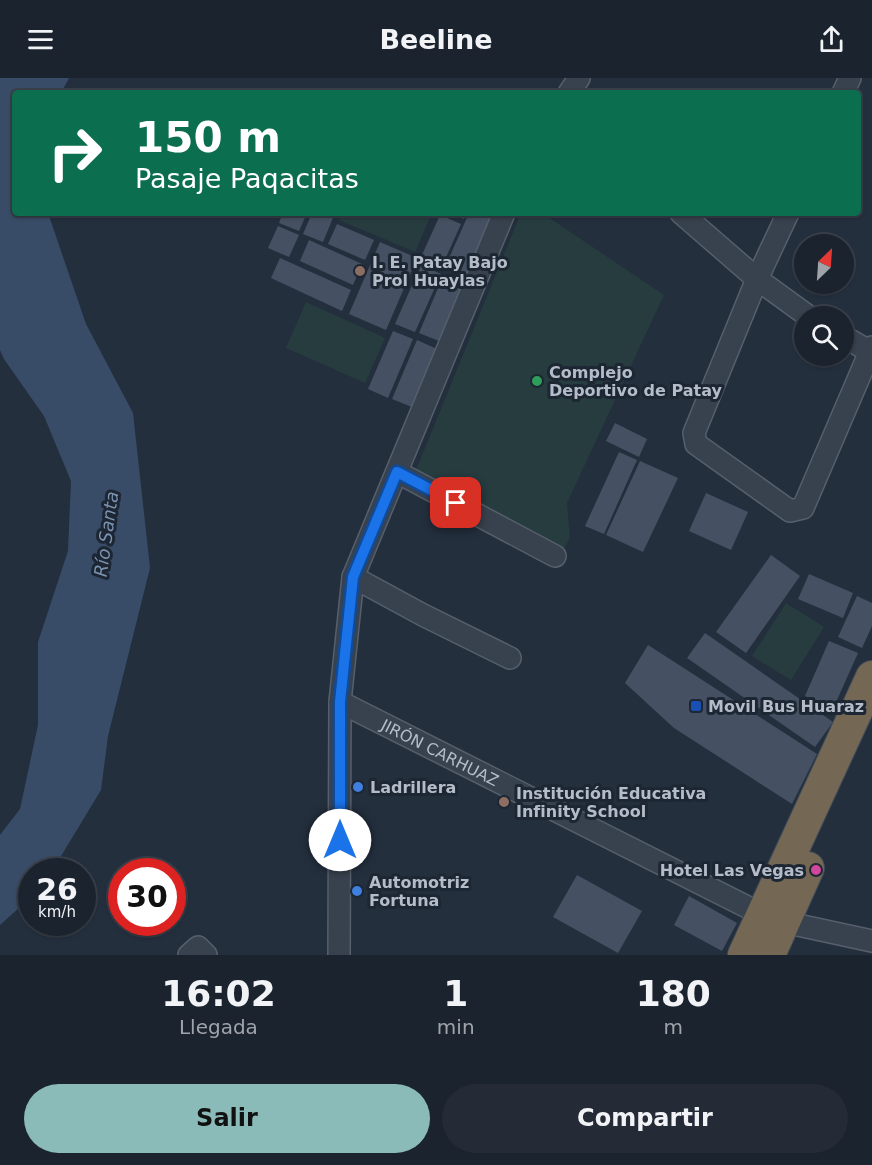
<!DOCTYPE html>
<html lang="es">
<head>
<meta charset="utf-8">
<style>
	:root { --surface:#1b232e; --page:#242b36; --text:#f1f3f6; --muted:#a0a4aa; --line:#39404a; --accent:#8bbbb9 }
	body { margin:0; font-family:"DejaVu Sans",sans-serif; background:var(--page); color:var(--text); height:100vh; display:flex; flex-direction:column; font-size:22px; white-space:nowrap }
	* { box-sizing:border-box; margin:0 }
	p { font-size:20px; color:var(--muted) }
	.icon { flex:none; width:33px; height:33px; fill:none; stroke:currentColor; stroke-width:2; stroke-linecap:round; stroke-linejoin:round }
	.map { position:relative; height:877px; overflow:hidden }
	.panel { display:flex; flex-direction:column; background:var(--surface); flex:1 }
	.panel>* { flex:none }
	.top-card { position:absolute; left:12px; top:12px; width:849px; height:126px; border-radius:6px; box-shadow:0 2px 4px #0004,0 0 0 2px var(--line); background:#0b6e4f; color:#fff; overflow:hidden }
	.needle { width:39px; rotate:25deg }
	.controls { position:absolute; left:794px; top:156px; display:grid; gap:12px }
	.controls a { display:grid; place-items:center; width:60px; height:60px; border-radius:50%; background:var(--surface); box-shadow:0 2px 4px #0004,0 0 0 2px var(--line); font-size:30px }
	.speed { position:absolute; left:18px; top:780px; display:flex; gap:12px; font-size:30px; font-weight:700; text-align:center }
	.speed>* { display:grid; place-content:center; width:78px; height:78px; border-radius:50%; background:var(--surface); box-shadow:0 2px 4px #0004,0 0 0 2px var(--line); line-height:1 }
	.speed small { font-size:15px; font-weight:400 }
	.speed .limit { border:9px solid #d22; background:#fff; color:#111 }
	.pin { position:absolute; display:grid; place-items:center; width:51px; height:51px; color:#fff; margin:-26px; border-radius:12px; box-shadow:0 3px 9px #0006 }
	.me { position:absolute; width:66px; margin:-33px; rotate:0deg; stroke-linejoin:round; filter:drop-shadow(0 0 4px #0008) }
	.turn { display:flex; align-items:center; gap:21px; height:126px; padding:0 24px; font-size:27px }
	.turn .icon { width:78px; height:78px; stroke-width:2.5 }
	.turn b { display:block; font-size:42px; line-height:51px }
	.eta { display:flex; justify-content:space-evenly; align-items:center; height:102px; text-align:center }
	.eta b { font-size:36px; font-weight:600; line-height:42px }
	.action { display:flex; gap:12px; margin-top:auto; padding:12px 24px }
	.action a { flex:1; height:69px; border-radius:36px; background:var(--accent); color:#111; font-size:24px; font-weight:600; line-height:69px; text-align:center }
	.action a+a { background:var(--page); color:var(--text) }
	header { display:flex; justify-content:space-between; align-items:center; height:78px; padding:0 24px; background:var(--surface); font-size:27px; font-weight:600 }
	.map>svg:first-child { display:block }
</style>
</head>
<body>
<header><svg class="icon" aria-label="menu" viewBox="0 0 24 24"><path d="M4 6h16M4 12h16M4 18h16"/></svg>Beeline<svg class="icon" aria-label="share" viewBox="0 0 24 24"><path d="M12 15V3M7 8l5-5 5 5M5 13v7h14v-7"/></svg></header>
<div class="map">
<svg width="872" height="877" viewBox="0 0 872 877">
	<rect width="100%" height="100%" fill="#242f3e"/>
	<path fill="#263c3f" d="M342 135H432L415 174 339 142Z
		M521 135H542L664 217 567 425 570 459 562 475 419 400 416 392Z
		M306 224 385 260 365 305 286 270Z
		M786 525 824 549 791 602 752 578Z"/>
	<path fill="#394c67" d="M0 0H69L61 15H15V135H48L86 246 133 335 150 490 108 658 101 712 52 793 32 794 31 819 0 847V757L20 731 38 647V564L68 473 71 403 44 338 4 281 0 272Z"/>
	<path fill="#455162" d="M283 135H307L299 153 279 145Z
		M312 135H335L323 164 303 156Z
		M450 135H466L464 141Z
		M469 135H486L491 137 467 196 446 187Z
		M440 137 461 146 443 186 422 177Z
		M337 146 374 162 365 182 328 166Z
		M278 148 299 157 289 179 268 170Z
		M309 162 362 186 353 207 300 183Z
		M380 164 417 180 386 252 349 236Z
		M280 180 351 212 342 233 271 200Z
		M421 187 441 196 415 254 395 246Z
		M444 196 464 205 439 263 419 255Z
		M393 253 413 261 388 320 368 311Z
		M417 262 437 271 412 329 392 321Z
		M615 345 647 361 639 379 606 363Z
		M619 374 637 382 604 456 585 448Z
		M640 383 678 400 643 474 606 457Z
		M706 415 748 434 731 472 689 453Z
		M771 477 800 498 746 575 716 554Z
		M809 496 853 515 843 540 798 521Z
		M857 518 872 525V548L862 570 838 559Z
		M705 555 833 644 815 669 687 580Z
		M829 563 858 575 833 631 805 618Z
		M648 567 817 676 792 726 674 650 625 605Z
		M577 797 642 833 618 875 553 839Z
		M689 818 737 845 722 873 674 847Z"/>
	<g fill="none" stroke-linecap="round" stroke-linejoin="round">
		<g stroke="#565f6c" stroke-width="24">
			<g id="minor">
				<path d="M569 15 579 0"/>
				<path d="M843 15 850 0"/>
				<path d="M681 135 757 201 808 238"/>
				<path d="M788 135 757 201 694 355 696 366 790 433 803 430 872 269"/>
				<path d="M843 258 872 275"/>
				<path d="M397 394 555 478"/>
				<path d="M353 499 423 537 510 580"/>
				<path id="s1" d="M340 624 763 837 784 844 872 863"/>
				<path d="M189 877 198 869 206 877"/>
				<path d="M339 877 340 624 353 499 504 135"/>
			</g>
		</g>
		<g stroke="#434c59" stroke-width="34">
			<path id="highway" d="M744 877 872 599
				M769 877 808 790"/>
		</g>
		<use href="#minor" stroke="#38414e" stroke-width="21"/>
		<use href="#highway" stroke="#746855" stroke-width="32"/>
	</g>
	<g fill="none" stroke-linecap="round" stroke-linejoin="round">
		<g stroke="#114b97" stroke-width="15">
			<path id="route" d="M340 762V624L353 499 397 394 456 425"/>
		</g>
		<use href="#route" stroke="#1a73e8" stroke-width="10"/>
	</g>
	<g fill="#8d6e63" stroke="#1d2633" stroke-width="2">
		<circle cx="360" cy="193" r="6"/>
		<circle cx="504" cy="724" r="6"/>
	</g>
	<circle fill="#2e9e5b" stroke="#1d2633" stroke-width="2" cx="537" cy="303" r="6"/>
	<rect fill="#1a4fb4" stroke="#1d2633" stroke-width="2" x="690" y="622" width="12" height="12" rx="3"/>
	<g fill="#3f7fe0" stroke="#1d2633" stroke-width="2">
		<circle cx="358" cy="709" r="6"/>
		<circle cx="357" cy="813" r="6"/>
	</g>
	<circle fill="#d1479c" stroke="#1d2633" stroke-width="2" cx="816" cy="792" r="6"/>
	<g text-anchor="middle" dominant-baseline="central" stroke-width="6" stroke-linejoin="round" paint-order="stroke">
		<g font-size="16" font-weight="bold" fill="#b4bcc9" stroke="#1d2633" text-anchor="start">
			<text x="372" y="184">I. E. Patay Bajo<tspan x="372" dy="18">Prol Huaylas</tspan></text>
			<text x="549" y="294">Complejo<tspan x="549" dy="18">Deportivo de Patay</tspan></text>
			<text x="708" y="628">Movil Bus Huaraz</text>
			<text x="370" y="709">Ladrillera</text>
			<text x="516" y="715">Institución Educativa<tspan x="516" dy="18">Infinity School</tspan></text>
			<text x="804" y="792" text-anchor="end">Hotel Las Vegas</text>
			<text x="369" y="804">Automotriz<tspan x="369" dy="18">Fortuna</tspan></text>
		</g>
		<g font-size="16" fill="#b4bcc9" stroke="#1d2633">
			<text stroke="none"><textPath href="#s1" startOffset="112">JIRÓN CARHUAZ</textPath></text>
		</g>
		<g font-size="18" font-style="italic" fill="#7c92b1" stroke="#1d2633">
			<text transform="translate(106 456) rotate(-82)">Río Santa</text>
		</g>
	</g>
</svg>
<div class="controls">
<a><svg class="needle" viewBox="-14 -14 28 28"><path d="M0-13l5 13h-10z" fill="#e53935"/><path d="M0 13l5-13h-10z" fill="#a0a4aa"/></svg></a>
<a><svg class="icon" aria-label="search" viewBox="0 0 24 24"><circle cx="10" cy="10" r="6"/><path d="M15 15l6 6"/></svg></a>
</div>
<div class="speed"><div>26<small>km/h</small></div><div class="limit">30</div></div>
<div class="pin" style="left:456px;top:425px;background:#d93025"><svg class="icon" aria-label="arrive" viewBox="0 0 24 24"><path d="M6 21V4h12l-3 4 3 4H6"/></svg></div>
<svg class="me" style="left:340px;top:762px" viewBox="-20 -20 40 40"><circle r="19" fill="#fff"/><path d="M0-13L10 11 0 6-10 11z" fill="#1a73e8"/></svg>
<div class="top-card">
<div class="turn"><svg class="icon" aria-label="right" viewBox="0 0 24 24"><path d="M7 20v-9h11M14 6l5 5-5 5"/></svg><div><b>150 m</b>Pasaje Paqacitas</div></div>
</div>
</div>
<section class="panel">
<div class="eta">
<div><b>16:02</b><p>Llegada</p></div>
<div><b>1</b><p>min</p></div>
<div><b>180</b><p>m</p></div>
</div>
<div class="action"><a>Salir</a><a>Compartir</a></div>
</section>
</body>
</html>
